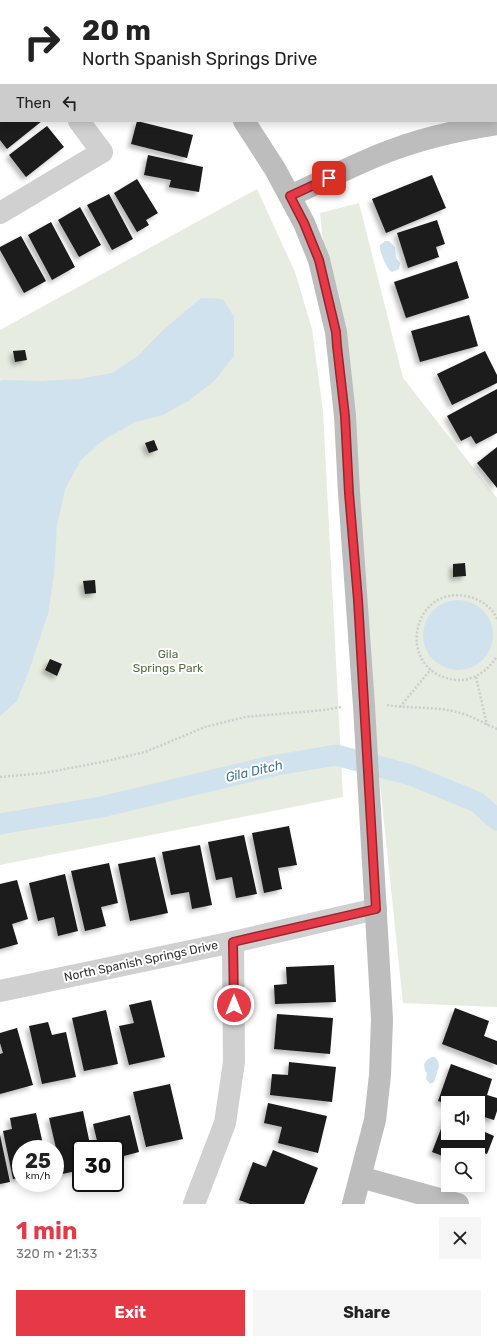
<!DOCTYPE html>
<html lang="en">
<head>
<meta charset="utf-8">
<style>
	:root { --surface:#fff; --page:#f6f6f6; --text:#222; --muted:#767676; --accent:#e63946 }
	body { margin:0; font-family:Rubik,sans-serif; background:var(--page); color:var(--text); height:100vh; display:flex; flex-direction:column; font-size:15px; white-space:nowrap }
	* { box-sizing:border-box; margin:0 }
	p { font-size:13px; color:var(--muted) }
	.icon { flex:none; width:22px; height:22px; fill:none; stroke:currentColor; stroke-width:2; stroke-linecap:round; stroke-linejoin:round }
	.map { position:relative; height:1204px; overflow:hidden }
	.sheet { display:flex; flex-direction:column; background:var(--surface); flex:1 }
	.sheet>* { flex:none }
	.top-card { position:absolute; left:0px; top:0px; width:497px; height:122px; box-shadow:0 2px 10px #0003; background:#fff; color:var(--text); overflow:hidden }
	.tools { position:absolute; left:441px; top:1096px; display:grid; gap:8px }
	.tools a { display:grid; place-items:center; width:44px; height:44px; border-radius:0px; background:var(--surface); box-shadow:0 2px 10px #0003; font-size:20px }
	.speed { position:absolute; left:12px; top:1140px; display:flex; gap:8px; font-size:20px; font-weight:700; text-align:center }
	.speed>* { display:grid; place-content:center; width:52px; height:52px; border-radius:50%; background:var(--surface); box-shadow:0 2px 10px #0003; line-height:1 }
	.speed small { font-size:10px; font-weight:400 }
	.speed .limit { border:2px solid #111; border-radius:6px; background:#fff; color:#111 }
	.pin { position:absolute; display:grid; place-items:center; width:34px; height:34px; color:#fff; margin:-17px; border-radius:8px; box-shadow:0 2px 6px #0006 }
	.me { position:absolute; width:44px; margin:-22px; rotate:0deg; stroke-linejoin:round; filter:drop-shadow(0 0 3px #0008) }
	.turn { display:flex; align-items:center; gap:14px; height:84px; padding:0 16px; font-size:18px }
	.turn .icon { width:52px; height:52px; stroke-width:2.5 }
	.turn b { display:block; font-size:28px; line-height:34px }
	.then { display:flex; align-items:center; height:38px; padding:0 16px; background:#0003; gap:8px; font-size:15px }
	.round { display:grid; place-items:center; flex:none; width:42px; height:42px; border-radius:0px; background:var(--page) }
	.head { display:flex; align-items:center; justify-content:space-between; height:68px; padding:0 16px }
	h1 { font-size:24px; font-weight:700; line-height:30px; color:var(--accent) }
	.cta { display:flex; gap:8px; margin-top:auto; padding:8px 16px }
	.cta a { flex:1; height:46px; border-radius:0px; background:var(--accent); color:#fff; font-size:16px; font-weight:700; line-height:46px; text-align:center }
	.cta a+a { background:var(--page); color:var(--text) }
	.map>svg:first-child { display:block }
</style>
</head>
<body>
<div class="map">
<svg width="497" height="1204" viewBox="0 0 497 1204">
	<defs>
		<filter id="shadow"><feDropShadow dx="-3.5" dy="3.5" stdDeviation="2" flood-color="#0004"/></filter>
	</defs>
	<rect width="100%" height="100%" fill="#fff"/>
	<path fill="#e6ecdf" d="M257 189 295 272 312 329 323 411 343 797 0 865V330Z
		M359 203 403 378 497 498V1007L403 1003 320 213Z"/>
	<path fill="#cfe2ee" d="M385 241H389L395 247 396 258 400 263 399 269 392 272C387 270 379 251 380 245Z
		M201 298 223 299 234 317V356L214 381 190 400 163 415 135 422 102 441 81 460 65 489 57 525 54 575 48 614 31 665 17 701 0 716V381L3 380 40 381 78 379 112 373 138 356 161 332Z
		M423 635a35 35 0 1 1 70 0a35 35 0 1 1-70 0Z
		M432 1057H435L438 1061 439 1066 434 1082 430 1084 426 1079 427 1073 425 1071 424 1064 428 1059Z"/>
	<g fill="none" stroke-linecap="round" stroke-linejoin="round">
		<path stroke="#cfe2ee" stroke-width="21" d="M0 824 101 807 272 766 336 755 411 775 477 802 497 820"/>
	</g>
	<path fill="#1a1a1a" filter="url(#shadow)" d="M0 121H42L7 149 0 140Z
		M137 121 193 135 187 158 131 144Z
		M47 126 64 147 26 177 9 155Z
		M148 155 203 167 199 192 169 187 171 180 144 175Z
		M432 175 446 208 386 233 372 199Z
		M137 179 158 213 146 220 149 225 137 232 114 193Z
		M109 194 133 239 112 250 87 205Z
		M80 207 101 245 79 257 58 220Z
		M437 220 445 244 436 247 439 257 408 268 397 233Z
		M51 222 75 267 52 280 28 235Z
		M21 236 46 281 24 293 0 250V247Z
		M457 261 469 298 406 318 394 282Z
		M469 315 478 346 420 362 411 331Z
		M25 350 27 360 15 362 13 351Z
		M485 351 497 375V383L452 405 437 374Z
		M497 389V433L476 444 471 436 461 441 447 416Z
		M154 440 158 450 149 453 145 443Z
		M497 447V488L477 463Z
		M465 563 466 576 453 577V564Z
		M95 580 96 593 85 594 83 581Z
		M50 659 62 664 57 676 45 670Z
		M289 826 297 865 278 868 282 889 264 893 252 833Z
		M244 835 257 894 236 898 232 877 216 880 208 842Z
		M200 845 212 905 192 909 189 892 171 895 162 852Z
		M155 857 168 913 130 921 118 864Z
		M109 863 118 903 101 907 106 926 85 931 71 871Z
		M65 874 78 931 58 936 54 917 38 921 29 883Z
		M17 880 28 919 12 924 18 944 0 949V884Z
		M334 965 336 1002 275 1004 274 985 287 984 286 967Z
		M151 1000 165 1057 129 1065 119 1026 134 1023 129 1005Z
		M455 1008 489 1021 484 1036 497 1041V1065L442 1044Z
		M106 1010 118 1064 84 1071 72 1018Z
		M277 1014 333 1018 330 1054 274 1049Z
		M48 1022 52 1035 66 1032 76 1077 42 1084 29 1026Z
		M17 1028 33 1085 0 1094V1054L3 1053 0 1043V1033Z
		M289 1062 336 1067 332 1102 270 1095 272 1074 288 1075Z
		M451 1064 492 1079 487 1095 497 1098V1111L494 1120 478 1115V1103H448V1104L438 1101Z
		M170 1084 183 1139 146 1147 133 1092Z
		M268 1103 327 1116 318 1153 278 1143 282 1127 264 1123Z
		M83 1111 91 1149H81V1170L62 1174 49 1118Z
		M36 1113 44 1149H21V1178L13 1179 3 1131 12 1129 10 1118Z
		M130 1115 139 1152 120 1157 124 1176 115 1178V1149H99L93 1124Z
		M446 1116 448 1117V1133H478V1129L494 1136 487 1154 471 1148 469 1155H448V1158L432 1152Z
		M0 1135 10 1182 0 1184Z
		M273 1150 318 1168 304 1204H250L239 1200 253 1162 266 1167Z"/>
	<g fill="none" stroke-linecap="round" stroke-linejoin="round">
		<path stroke="#cdcdcd" stroke-width="2.5" stroke-dasharray="2 2" stroke-linecap="butt" d="M497 619C493 608 481 600 470 597 411 581 393 674 457 680 474 681 489 670 497 656
			M476 677 487 725
			M387 705C410 709 434 706 457 712 470 715 485 724 497 729
			M400 707 431 669
			M0 777 44 773 107 761 145 752 205 727 245 717 324 710 341 707"/>
		<path stroke="#d0d0d0" stroke-width="22" d="M322 0V1
			M68 1 69 0
			M101 1 103 0
			M343 1 344 0
			M0 16 1 17
			M0 213 102 152 79 121
			M0 991 233 942 376 909
			M194 1204 225 1123 234 1062 233 942"/>
		<path stroke="#bdbdbd" stroke-width="22" d="M154 0V1
			M244 121 275 169 304 223 319 260 336 332 345 416 349 493 364 706 382 1019 380 1075 375 1120 353 1204
			M290 196C321 182 353 165 384 153 421 138 458 130 497 124
			M360 1177 458 1204"/>
	</g>
	<g fill="none" stroke-linecap="round" stroke-linejoin="round">
		<g stroke="#96252e" stroke-width="10">
			<path id="route" d="M234 1005 233 942 376 909 358 600 349 493 345 416 337 346 336 332 319 260 304 223 290 196 329 178"/>
		</g>
		<use href="#route" stroke="#e63946" stroke-width="7"/>
	</g>
	<g text-anchor="middle" dominant-baseline="central" stroke-width="4" stroke-linejoin="round" paint-order="stroke">
		<g font-size="12" fill="#56703f" stroke="#fff">
			<text x="168" y="654">Gila<tspan x="168" dy="14">Springs Park</tspan></text>
		</g>
		<g font-size="12" fill="#333" stroke="#fff">
			<text transform="translate(141 961) rotate(-12)">North Spanish Springs Drive</text>
		</g>
		<g font-size="13" font-style="italic" fill="#3f7597" stroke="#fff">
			<text transform="translate(254 771) rotate(-13)">Gila Ditch</text>
		</g>
	</g>
</svg>
<div class="tools">
<a><svg class="icon" aria-label="sound" viewBox="0 0 24 24"><path d="M4 9h4l5-4v14l-5-4H4zM17 9q2 3 0 6"/></svg></a>
<a><svg class="icon" aria-label="search" viewBox="0 0 24 24"><circle cx="10" cy="10" r="6"/><path d="M15 15l6 6"/></svg></a>
</div>
<div class="speed"><div>25<small>km/h</small></div><div class="limit">30</div></div>
<div class="pin" style="left:329px;top:178px;background:#d93025"><svg class="icon" aria-label="arrive" viewBox="0 0 24 24"><path d="M6 21V4h12l-3 4 3 4H6"/></svg></div>
<svg class="me" style="left:234px;top:1005px" viewBox="-20 -20 40 40"><circle r="17" fill="#e63946" stroke="#fff" stroke-width="3"/><path d="M0-11L8 9 0 5-8 9z" fill="#fff"/></svg>
<div class="top-card">
<div class="turn"><svg class="icon" aria-label="right" viewBox="0 0 24 24"><path d="M7 20v-9h11M14 6l5 5-5 5"/></svg><div><b>20 m</b>North Spanish Springs Drive</div></div>
<div class="then">Then<svg class="icon" aria-label="left" viewBox="0 0 24 24"><path d="M17 20v-9H6M10 6l-5 5 5 5"/></svg></div>
</div>
</div>
<section class="sheet">
<div class="head"><div><h1>1 min</h1><p>320 m · 21:33</p></div><a class="round"><svg class="icon" aria-label="close" viewBox="0 0 24 24"><path d="M6 6l12 12M18 6L6 18"/></svg></a></div>
<div class="cta"><a>Exit</a><a>Share</a></div>
</section>
</body>
</html>
